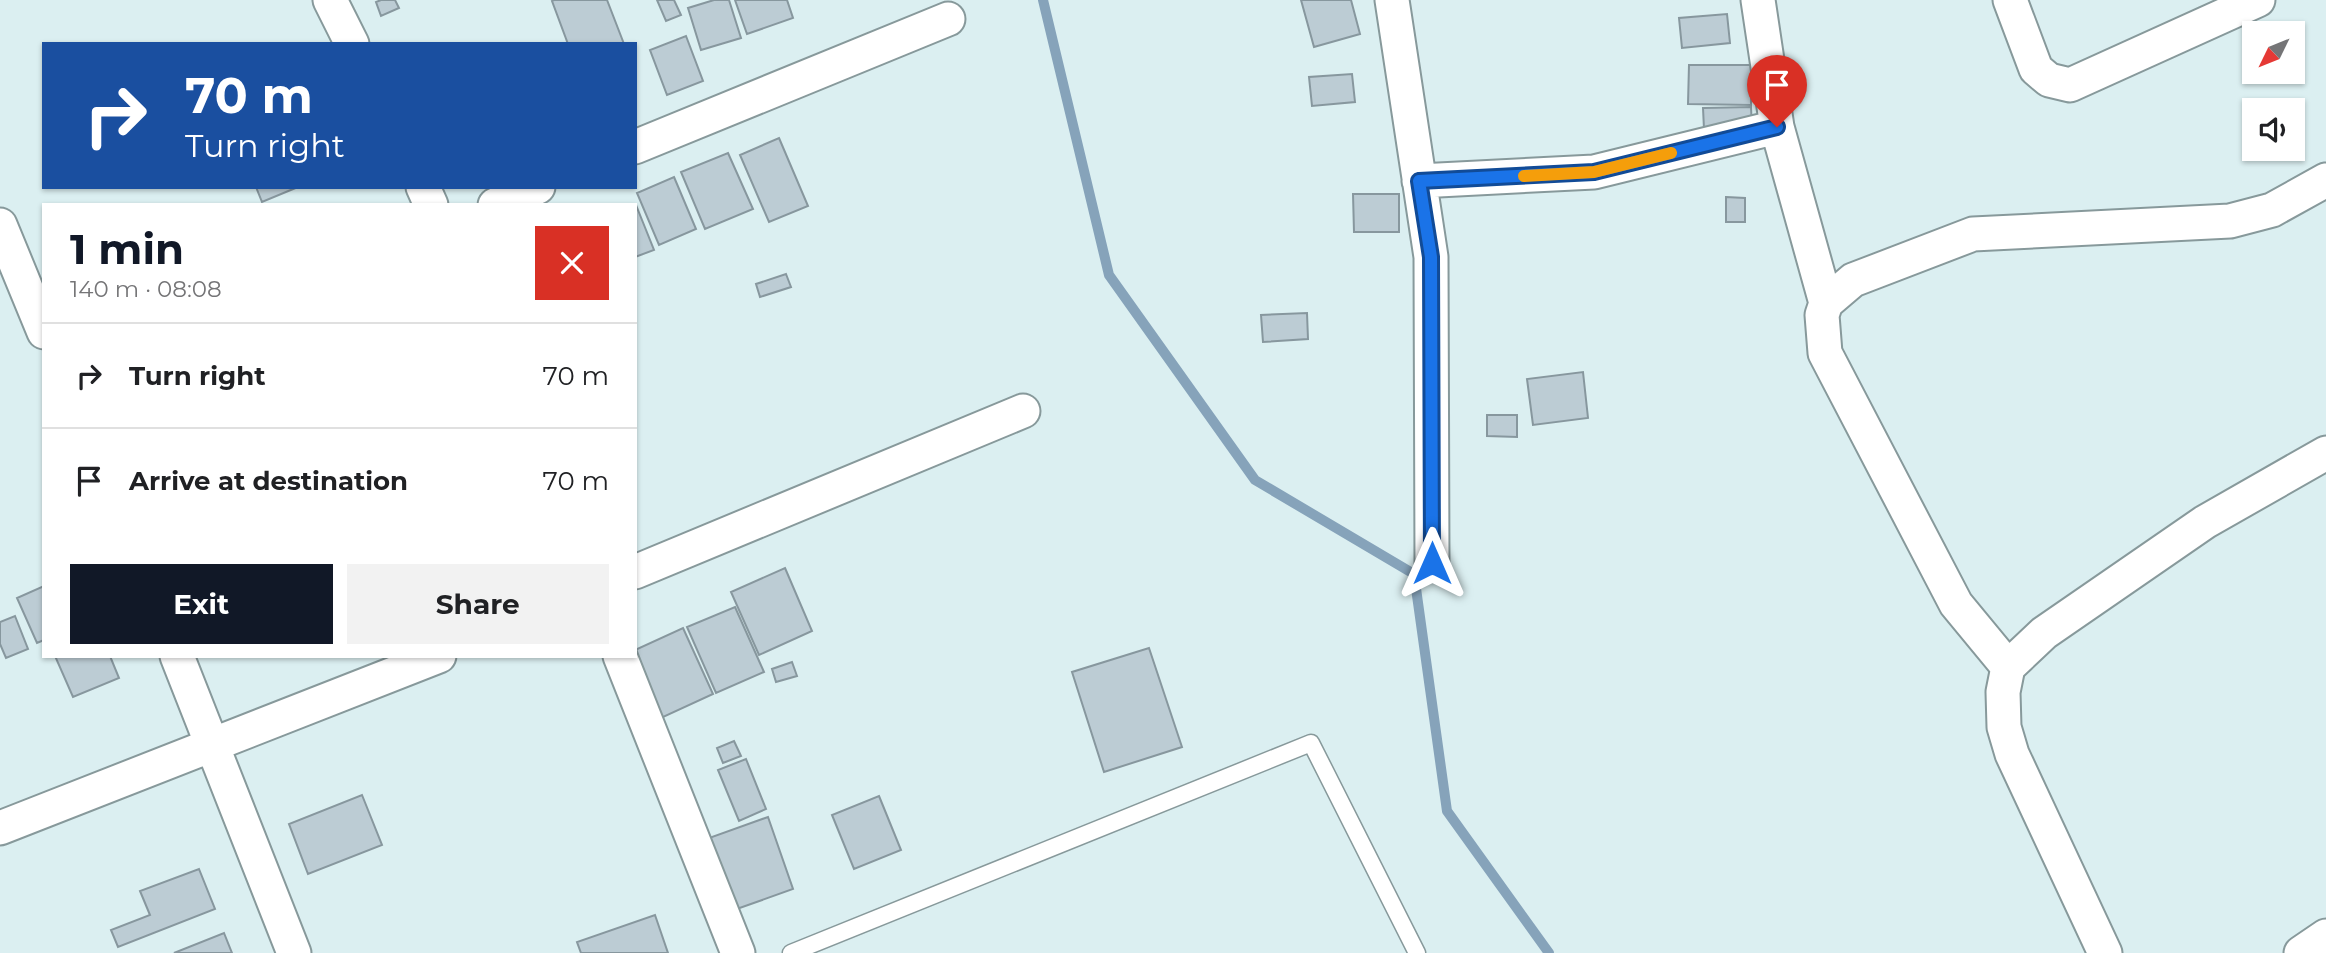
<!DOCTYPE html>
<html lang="en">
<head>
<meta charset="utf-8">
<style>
	:root { --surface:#fff; --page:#f2f2f2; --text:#202124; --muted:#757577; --line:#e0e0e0; --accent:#111827 }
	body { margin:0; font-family:Montserrat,sans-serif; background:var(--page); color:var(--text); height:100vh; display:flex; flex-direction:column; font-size:26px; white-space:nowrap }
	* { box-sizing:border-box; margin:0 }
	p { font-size:23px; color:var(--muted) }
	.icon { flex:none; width:38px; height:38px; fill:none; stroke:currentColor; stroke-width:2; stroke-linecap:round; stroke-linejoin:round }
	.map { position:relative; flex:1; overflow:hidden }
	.drawer { position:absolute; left:42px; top:203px; width:595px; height:455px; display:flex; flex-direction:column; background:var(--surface); border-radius:0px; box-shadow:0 2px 5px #0004 }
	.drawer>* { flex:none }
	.top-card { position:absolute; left:42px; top:42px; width:595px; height:147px; border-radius:0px; box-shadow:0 2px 5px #0004; background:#1a4fa0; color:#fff; overflow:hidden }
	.needle { width:46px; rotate:227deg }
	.buttons { position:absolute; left:2242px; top:21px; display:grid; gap:14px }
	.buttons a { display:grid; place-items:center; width:63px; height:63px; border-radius:0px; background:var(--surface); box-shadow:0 2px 5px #0004; font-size:35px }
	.pin { position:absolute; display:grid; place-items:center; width:60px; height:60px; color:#fff; margin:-72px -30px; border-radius:50% 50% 50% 0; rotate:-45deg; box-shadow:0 0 7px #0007 }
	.pin .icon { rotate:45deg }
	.me { position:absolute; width:77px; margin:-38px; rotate:0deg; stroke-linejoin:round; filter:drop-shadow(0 0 5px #0008) }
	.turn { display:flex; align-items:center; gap:24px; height:147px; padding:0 28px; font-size:32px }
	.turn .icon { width:91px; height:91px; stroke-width:2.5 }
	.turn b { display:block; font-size:49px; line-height:60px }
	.round { display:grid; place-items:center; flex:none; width:74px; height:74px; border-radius:0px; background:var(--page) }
	.head { display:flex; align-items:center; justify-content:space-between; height:119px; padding:0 28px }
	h1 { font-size:42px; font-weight:700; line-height:52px; color:var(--accent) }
	.cta { display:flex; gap:14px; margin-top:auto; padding:14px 28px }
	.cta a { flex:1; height:80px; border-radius:0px; background:var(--accent); color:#fff; font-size:28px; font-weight:700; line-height:80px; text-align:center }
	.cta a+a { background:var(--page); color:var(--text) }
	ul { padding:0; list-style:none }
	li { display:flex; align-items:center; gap:21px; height:105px; padding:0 28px; border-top:2px solid var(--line) }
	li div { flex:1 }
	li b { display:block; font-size:26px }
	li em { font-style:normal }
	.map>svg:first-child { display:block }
</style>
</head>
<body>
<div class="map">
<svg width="2326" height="953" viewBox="0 0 2326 953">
	<rect width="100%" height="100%" fill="#dbeff1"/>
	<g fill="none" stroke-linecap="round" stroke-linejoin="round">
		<path stroke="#86a3ba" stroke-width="10" d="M1043 0 1109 275 1255 480 1414 574 1447 811 1549 953"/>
	</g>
	<path fill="#bcccd4" stroke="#87979e" stroke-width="2" d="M381 0H395L399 8 381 16 376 2Z
		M554 0H607L624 44H568L552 1Z
		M657 0H674L681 15 666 21Z
		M714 0H729L741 38 701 50 688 8Z
		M735 0H787L793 18 747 34Z
		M1301 0H1351L1360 34 1314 47Z
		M1727 14 1730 43 1682 48 1679 18Z
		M686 36 703 81 667 95 650 50Z
		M1689 65H1751V105L1688 104Z
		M1352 74 1355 102 1312 106 1309 77Z
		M1751 107 1752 128 1704 129 1703 108Z
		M779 138 808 206 769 222 740 155Z
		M728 153 753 209 705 229 681 172Z
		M674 177 696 229 659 245 637 193Z
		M256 187H298L262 202Z
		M1353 194H1399V232H1354Z
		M1726 197 1745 198V222H1726Z
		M636 205 654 250 635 257V206Z
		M786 274 791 287 760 297 756 284Z
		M1307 313 1308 339 1263 342 1261 315Z
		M1583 372 1588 418 1533 425 1527 379Z
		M1487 415H1517V437L1487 436Z
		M785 568 812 631 759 655 731 592Z
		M44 586V640L37 643 17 598Z
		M735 607 764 672 716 693 687 627Z
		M15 616 28 649 6 658 0 644V622Z
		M683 628 713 694 661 718 635 650Z
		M1149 648 1182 747 1104 772 1072 672Z
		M55 656H110L119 678 73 697Z
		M792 662 797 676 776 682 772 669Z
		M734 741 741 756 723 763 717 748Z
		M746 759 766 809 739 821 718 770Z
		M362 795 382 845 308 874 289 824Z
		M879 796 901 850 854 869 832 815Z
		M768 817 793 889 734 910 709 838Z
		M199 869 215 909 118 947 111 930 150 915 140 891Z
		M655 915 668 953H581L577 942Z
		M224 933 232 953H174Z"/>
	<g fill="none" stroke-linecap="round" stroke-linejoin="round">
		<g stroke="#87999b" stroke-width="19">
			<path id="service" d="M791 953 1311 743 1417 953"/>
		</g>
		<g stroke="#87999b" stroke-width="37">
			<path id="minor" d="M330 0 352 44
				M1392 0 1431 257 1432 563
				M1758 0 1777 127 1826 303
				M2010 0 2036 69 2049 80 2070 85 2258 0
				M635 147 948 19
				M1419 181 1594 172 1777 127
				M423 187 431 205
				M495 205 538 187
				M0 225 44 332
				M635 572 1023 411
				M177 656 294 953
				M620 656 738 953
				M2008 667 1956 604 1825 353 1822 315 1826 303 1853 280 1973 234 2230 221 2272 210 2326 180
				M0 828 439 656
				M2105 953 2012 754 2004 727 2003 692 2008 667 2044 633 2205 522 2326 453
				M2301 953 2326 936"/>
		</g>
		<use href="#service" stroke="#fff" stroke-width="16"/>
		<use href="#minor" stroke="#fff" stroke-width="33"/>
	</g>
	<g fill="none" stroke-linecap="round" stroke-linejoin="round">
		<g stroke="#114b97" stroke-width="18">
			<path id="route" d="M1432 563 1431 257 1419 181 1594 172 1777 127"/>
		</g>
		<use href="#route" stroke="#1a73e8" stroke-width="12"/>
		<path stroke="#f59e0b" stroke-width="12" d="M1524 176 1594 172 1671 153"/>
	</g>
</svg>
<div class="buttons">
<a><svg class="needle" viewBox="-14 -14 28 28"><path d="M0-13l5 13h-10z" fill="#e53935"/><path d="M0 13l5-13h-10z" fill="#757577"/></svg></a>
<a><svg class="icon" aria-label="sound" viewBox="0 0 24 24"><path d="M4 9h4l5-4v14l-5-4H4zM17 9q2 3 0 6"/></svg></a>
</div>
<div class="pin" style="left:1777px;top:127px;background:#d93025"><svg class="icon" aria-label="arrive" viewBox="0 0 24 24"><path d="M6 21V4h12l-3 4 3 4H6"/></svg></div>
<svg class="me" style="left:1432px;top:563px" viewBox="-20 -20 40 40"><path d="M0-17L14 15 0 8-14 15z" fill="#1a73e8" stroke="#fff" stroke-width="4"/></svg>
<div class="top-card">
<div class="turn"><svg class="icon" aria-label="right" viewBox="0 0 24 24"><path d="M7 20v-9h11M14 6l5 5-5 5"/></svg><div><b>70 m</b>Turn right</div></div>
</div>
<section class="drawer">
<div class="head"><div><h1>1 min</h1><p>140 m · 08:08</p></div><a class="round" style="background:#d93025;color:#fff"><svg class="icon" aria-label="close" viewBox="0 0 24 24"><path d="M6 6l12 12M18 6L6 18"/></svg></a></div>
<ul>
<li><svg class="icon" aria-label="right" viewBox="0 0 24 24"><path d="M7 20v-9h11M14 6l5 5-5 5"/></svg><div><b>Turn right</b></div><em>70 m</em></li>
<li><svg class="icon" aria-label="arrive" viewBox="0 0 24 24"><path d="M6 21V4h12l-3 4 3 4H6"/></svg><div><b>Arrive at destination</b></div><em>70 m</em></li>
</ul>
<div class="cta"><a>Exit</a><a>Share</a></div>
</section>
</div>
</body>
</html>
